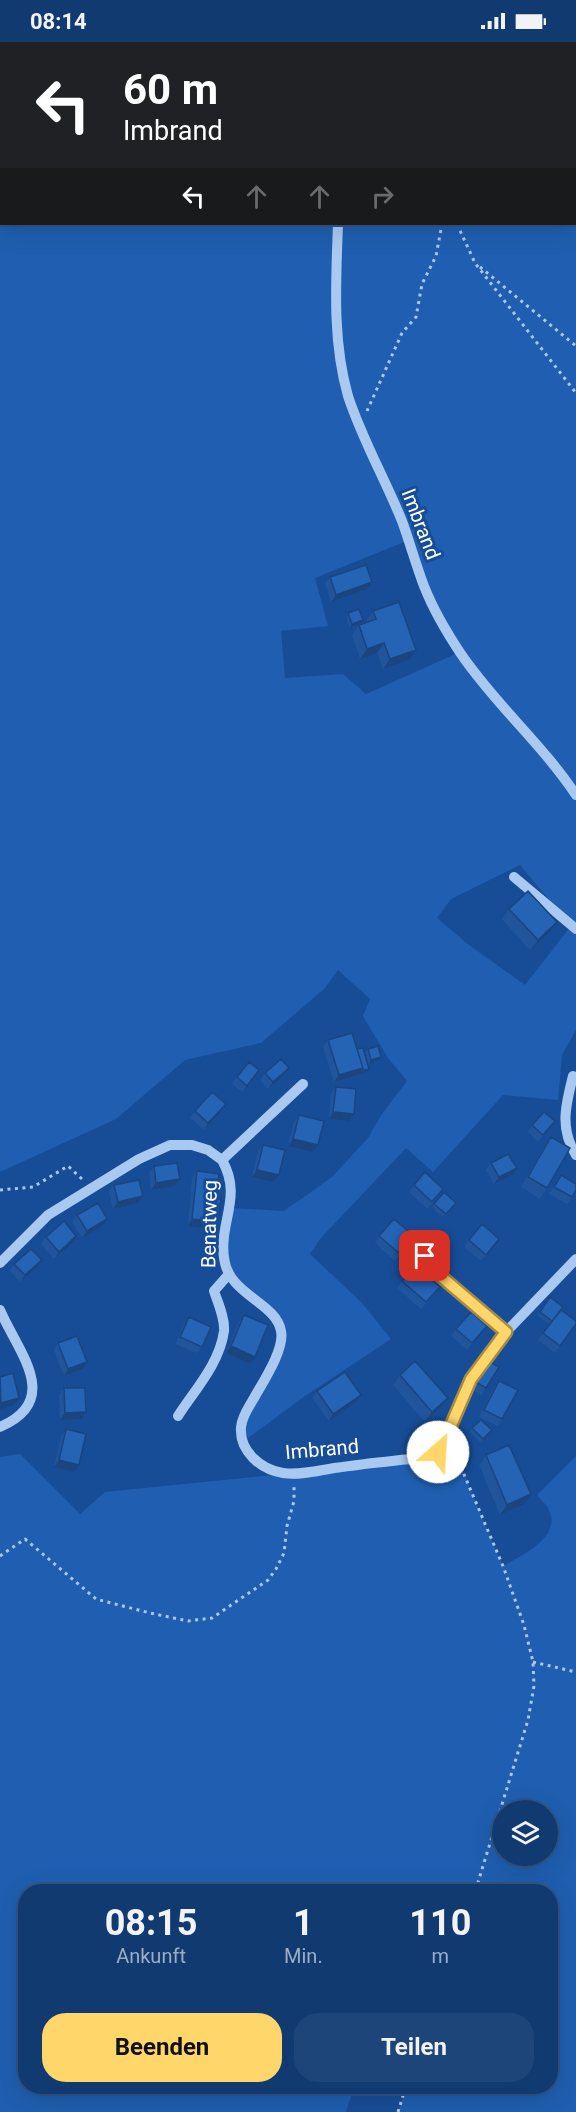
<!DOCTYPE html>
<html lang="de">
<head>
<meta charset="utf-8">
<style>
	:root { --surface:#113a71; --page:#1e4579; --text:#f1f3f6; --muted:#9cadc3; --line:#305484; --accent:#ffd669 }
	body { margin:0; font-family:Roboto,sans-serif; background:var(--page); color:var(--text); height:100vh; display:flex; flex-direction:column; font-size:22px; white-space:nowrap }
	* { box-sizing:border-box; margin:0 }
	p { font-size:20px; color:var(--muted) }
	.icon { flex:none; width:33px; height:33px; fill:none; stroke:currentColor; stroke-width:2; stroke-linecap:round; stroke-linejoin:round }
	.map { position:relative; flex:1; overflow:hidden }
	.sheet { position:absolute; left:18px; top:1842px; width:540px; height:210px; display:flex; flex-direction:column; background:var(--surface); border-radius:24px; box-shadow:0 6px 24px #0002,0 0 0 2px var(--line) }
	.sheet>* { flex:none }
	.hud { position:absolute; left:0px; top:0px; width:576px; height:183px; box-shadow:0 6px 24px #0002,0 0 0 2px var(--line); background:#202124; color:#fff; overflow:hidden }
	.fabs { position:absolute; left:492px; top:1758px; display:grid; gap:12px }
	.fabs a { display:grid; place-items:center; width:66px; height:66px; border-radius:50%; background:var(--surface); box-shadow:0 6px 24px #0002,0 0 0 2px var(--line); font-size:30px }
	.pin { position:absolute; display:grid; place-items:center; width:51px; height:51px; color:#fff; margin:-26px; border-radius:12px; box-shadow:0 3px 9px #0006 }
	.me { position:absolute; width:66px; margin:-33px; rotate:26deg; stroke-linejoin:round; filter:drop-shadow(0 0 4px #0008) }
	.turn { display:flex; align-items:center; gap:21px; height:126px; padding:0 24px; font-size:27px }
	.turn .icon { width:78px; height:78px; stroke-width:2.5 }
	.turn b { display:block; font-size:42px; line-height:51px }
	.lanes { display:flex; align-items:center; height:57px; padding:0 24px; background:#0003; justify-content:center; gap:30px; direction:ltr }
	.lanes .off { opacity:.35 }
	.eta { display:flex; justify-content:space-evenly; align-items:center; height:102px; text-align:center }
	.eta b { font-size:36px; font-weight:700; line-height:42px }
	.cta { display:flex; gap:12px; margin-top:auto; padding:12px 24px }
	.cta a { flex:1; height:69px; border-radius:24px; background:var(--accent); color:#111; font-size:24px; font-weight:700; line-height:69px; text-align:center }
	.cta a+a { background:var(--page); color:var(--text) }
	.status { display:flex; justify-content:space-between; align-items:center; height:42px; padding:0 30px; background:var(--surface); direction:ltr }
	.status svg { height:16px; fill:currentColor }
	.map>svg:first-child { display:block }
</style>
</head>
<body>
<div class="status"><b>08:14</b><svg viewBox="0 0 49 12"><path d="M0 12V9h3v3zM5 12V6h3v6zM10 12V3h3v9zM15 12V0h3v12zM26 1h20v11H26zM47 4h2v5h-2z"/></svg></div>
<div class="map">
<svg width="576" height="2070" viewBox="0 0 576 2070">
	<rect width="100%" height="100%" fill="#174d97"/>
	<path fill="#1f5eb0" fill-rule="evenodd" d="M0 0H576V988L562 1013 558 1058 503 1053 433 1130 406 1106 320 1197 310 1212 362 1261 391 1297 305 1354 243 1400 241 1386 260 1345 281 1289 244 1250 224 1220 229 1166 284 1169 332 1135 368 1096 382 1072 407 1039 388 1016 363 974 370 957 338 928 324 947 261 1001 185 1018 116 1077 0 1130ZM2 2H574V182H2ZM409 498 441 578 460 610 366 652 343 632 285 636 281 589 328 584 315 536ZM520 823 571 884 525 943 469 903 437 876 451 857Z
		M445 1404 456 1415 463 1430 503 1524C521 1514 562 1495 549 1468 547 1463 541 1458 537 1453L576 1414V2070H398L406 2045 550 2044V1850H26V2044L354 2045 346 2070H0V1415L20 1412 80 1472 105 1450 294 1431 419 1416ZM502 1768H548V1814H502Z"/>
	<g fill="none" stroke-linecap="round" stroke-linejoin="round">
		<path stroke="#a9c9f1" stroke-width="3" stroke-dasharray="3 4.5" stroke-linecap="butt" d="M336 0 337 2
			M457 182 475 221 576 351
			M480 225 576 304
			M367 369 402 291 416 275 422 242 436 214 442 182
			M0 1148 33 1145 68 1124 83 1138
			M453 1412 463 1430 503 1524 524 1583 533 1620 534 1644 528 1678 475 1850
			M0 1514 25 1497 96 1557 150 1571 188 1579 212 1576 268 1538 276 1527 284 1511 287 1484 294 1459V1442
			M533 1620 576 1630
			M398 2070 406 2044"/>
		<path stroke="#a9c9f1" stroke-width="10" d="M312 0V2
			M338 182C336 239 332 298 348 354 362 397 385 437 402 479 410 501 416 523 424 544 433 567 447 591 461 612 495 662 542 702 576 753
			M514 835 576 887
			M573 1034C566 1062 559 1086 576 1113
			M222 1118C243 1155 219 1179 224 1216 228 1253 276 1260 281 1289 285 1307 263 1340 254 1356 249 1365 242 1374 241 1385 239 1409 261 1428 283 1431 302 1434 323 1427 342 1425 368 1421 393 1419 419 1416L438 1410 445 1404 452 1381 471 1337 482 1319 506 1290 576 1217
			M425 1214 430 1225 506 1290
			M0 1221 48 1173 139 1117 170 1103H192L208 1108 222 1118 303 1042
			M0 1268C18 1310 63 1358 0 1385
			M178 1374C194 1349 220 1321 224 1289 225 1276 218 1261 214 1249L229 1232"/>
	</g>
	<path fill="#20559c" d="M330 535 367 547 331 560 325 542Z
		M373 569 416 608 409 618 383 627 377 611 360 617 352 593 359 583 367 580 366 579Z
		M348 571 360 582 350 585 346 574Z
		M509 867 550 890 530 908 502 877Z
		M328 998 357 1007 367 1030 334 1040 323 1005Z
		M368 1007 381 1015 379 1018 369 1022 365 1011Z
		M265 1031 284 1033 268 1047 260 1038Z
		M237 1035H255L242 1050 232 1042Z
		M336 1045 349 1079 329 1077 331 1052Z
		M226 1062 221 1069 204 1088 190 1076 195 1069Z
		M299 1073 318 1103 313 1110 288 1104 294 1080Z
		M532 1083 550 1086 538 1100 528 1090Z
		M551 1095 547 1146 540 1157 521 1145 544 1105Z
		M263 1103 279 1133 274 1140 252 1135 258 1109Z
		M491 1121 512 1133 494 1142 486 1128Z
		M154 1124 180 1137 175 1144 151 1148 149 1131Z
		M197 1129 216 1157 218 1180 213 1187 188 1184 192 1136Z
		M561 1133 572 1155 567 1162 549 1152Z
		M114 1143 138 1161 113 1167 109 1150Z
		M414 1143 439 1154 427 1167 409 1150Z
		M456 1161 443 1175 432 1165 434 1162Z
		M77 1173 103 1184 82 1196 72 1180Z
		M76 1194 72 1201 54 1217 41 1202 46 1195Z
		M379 1194 415 1195 395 1219 375 1201Z
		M499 1197 481 1219 464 1205 469 1198Z
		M42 1218 37 1225 20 1240 10 1229 14 1222Z
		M402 1239 435 1252 421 1267 397 1246Z
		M550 1255 576 1282 555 1311 538 1298 550 1283 537 1273Z
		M244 1273 255 1315 250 1322 226 1311 239 1280Z
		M189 1275 202 1305 197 1311 175 1302 184 1282Z
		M487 1284 467 1308 451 1294 456 1287Z
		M58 1301 83 1327 64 1334 54 1308Z
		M488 1319 486 1346 481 1353 471 1347Z
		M400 1333 448 1356 440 1366 425 1380 393 1343Z
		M499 1339 502 1377 498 1384 479 1375 494 1345Z
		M64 1346 81 1377 60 1378 59 1353Z
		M317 1349 356 1360 329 1379 312 1356Z
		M472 1386 489 1392 480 1400 470 1390Z
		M66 1387 74 1430 54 1425 61 1394Z
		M486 1413 524 1462 500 1473 479 1423Z"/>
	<path fill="#1a457f" d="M372 540 367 547 331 560 336 553Z
		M363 578 360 582 350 585 352 582Z
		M384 601 377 611 360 617 367 607Z
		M416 608 409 618 383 627 390 617Z
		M557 880 550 890 530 908 538 898Z
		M381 1015 379 1018 369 1022 371 1018Z
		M289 1026 284 1033 268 1047 273 1040Z
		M363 1026 369 1027 367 1030 334 1040 339 1033Z
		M226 1062 221 1069 204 1088 208 1081Z
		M333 1070 354 1072 349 1079 329 1077Z
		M293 1097 318 1103 313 1110 288 1104Z
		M517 1126 512 1133 494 1142 499 1135Z
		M257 1128 279 1133 274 1140 252 1135Z
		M180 1137 175 1144 151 1148 156 1141Z
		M143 1154 138 1161 113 1167 118 1160Z
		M107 1177 103 1184 82 1196 87 1189Z
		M192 1177 218 1180 213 1187 188 1184Z
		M76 1194 72 1201 54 1217 59 1210Z
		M42 1218 37 1225 20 1240 25 1233Z
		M231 1304 255 1315 250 1322 226 1311Z
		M87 1320 83 1327 64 1334 68 1327Z
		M361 1353 356 1360 329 1379 333 1372Z
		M19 1356 14 1363 0 1367 1 1361Z
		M448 1356 440 1366 425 1380 432 1370Z
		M86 1370 81 1377 60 1378 65 1371Z
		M59 1418 79 1423 74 1430 54 1425Z
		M531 1452 524 1462 500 1473 507 1463Z"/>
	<path fill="#2563b5" stroke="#1a457f" stroke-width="1.5" d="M366 523 372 540 336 553 330 535Z
		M399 560 416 608 390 617 384 601 367 607 359 583 376 577 373 569Z
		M359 567 363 578 352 582 348 571Z
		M528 849 557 880 538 898 509 867Z
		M352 991 363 1026 339 1033 328 998Z
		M378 1004 381 1015 371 1018 368 1007Z
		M363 1006 369 1027 360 1029 363 1026 357 1007Z
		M281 1017 289 1026 273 1040 265 1031Z
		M249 1020 259 1028 247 1044 237 1035Z
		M336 1045 356 1047 354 1072 333 1070Z
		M212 1050 226 1062 208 1081 195 1069Z
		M544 1070 555 1079 543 1093 532 1083Z
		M299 1073 324 1079 318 1103 293 1097Z
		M551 1095 570 1106 547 1146 528 1135Z
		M263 1103 285 1108 279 1133 257 1128Z
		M508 1112 517 1126 499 1135 491 1121Z
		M177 1121 180 1137 156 1141 154 1124Z
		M197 1129 219 1132 216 1157H221L218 1180 192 1177Z
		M425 1130 443 1147 432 1160 414 1143Z
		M561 1133 576 1142V1148L572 1155 554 1145Z
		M139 1138 143 1154 118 1160 114 1143Z
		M444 1150 456 1161 446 1172 434 1162Z
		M98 1161 107 1177 87 1189 77 1173Z
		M394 1177 415 1195 400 1212 379 1194Z
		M64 1179 76 1194 59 1210 46 1195Z
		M482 1182 499 1197 486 1213 469 1198Z
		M31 1207 42 1218 25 1233 14 1222Z
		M416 1224 440 1245 426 1260 402 1239Z
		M550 1255 563 1265 552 1279 540 1270Z
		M561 1268 576 1279V1282L560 1304 543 1291Z
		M471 1270 487 1284 472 1301 456 1287Z
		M244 1273 268 1283 255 1315 231 1304Z
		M189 1275 211 1285 202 1305 180 1295Z
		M77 1294 87 1320 68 1327 58 1301Z
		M415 1319 448 1356 432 1370 400 1333Z
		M488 1319 499 1325 486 1346 476 1340Z
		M345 1330 361 1353 333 1372 317 1349Z
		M13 1331 19 1356 1 1361 0 1335Z
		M499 1339 518 1348 502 1377 484 1368Z
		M64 1346H85L86 1370 65 1371Z
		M481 1378 492 1388 483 1397 472 1386Z
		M66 1387 86 1392 79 1423 59 1418Z
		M509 1403 531 1452 507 1463 486 1413Z"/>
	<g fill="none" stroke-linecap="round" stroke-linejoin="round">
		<g stroke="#a68b44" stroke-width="15">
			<path id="route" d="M425 1214 430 1225 506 1290 471 1337 452 1381 445 1404 438 1410"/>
		</g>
		<use href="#route" stroke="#ffd669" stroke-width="10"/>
	</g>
	<g text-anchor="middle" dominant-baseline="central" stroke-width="6" stroke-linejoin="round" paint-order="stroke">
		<g font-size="20" fill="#fff" stroke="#174d97">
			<text transform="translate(421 482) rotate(69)">Imbrand</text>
			<text transform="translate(209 1182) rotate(-89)">Benatweg</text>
			<text transform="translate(322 1407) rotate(-5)">Imbrand</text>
		</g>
	</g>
</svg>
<div class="fabs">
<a><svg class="icon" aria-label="layers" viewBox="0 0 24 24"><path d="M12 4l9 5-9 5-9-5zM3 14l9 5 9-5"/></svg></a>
</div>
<div class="pin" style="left:425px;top:1214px;background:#d93025"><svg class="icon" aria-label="arrive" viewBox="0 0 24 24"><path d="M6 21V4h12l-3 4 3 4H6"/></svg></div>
<svg class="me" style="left:438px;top:1410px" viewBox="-20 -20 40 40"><circle r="19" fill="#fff"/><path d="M0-13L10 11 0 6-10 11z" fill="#ffd669"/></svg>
<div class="hud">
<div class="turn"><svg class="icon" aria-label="left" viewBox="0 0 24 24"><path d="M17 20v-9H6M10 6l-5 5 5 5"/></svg><div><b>60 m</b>Imbrand</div></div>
<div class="lanes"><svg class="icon" aria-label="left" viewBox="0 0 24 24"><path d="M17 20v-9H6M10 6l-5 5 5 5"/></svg><svg class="icon off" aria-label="ahead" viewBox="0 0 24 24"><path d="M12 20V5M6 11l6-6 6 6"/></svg><svg class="icon off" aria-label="ahead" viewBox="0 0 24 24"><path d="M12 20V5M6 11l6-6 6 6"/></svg><svg class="icon off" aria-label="right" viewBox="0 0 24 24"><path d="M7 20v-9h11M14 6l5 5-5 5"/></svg></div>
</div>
<section class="sheet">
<div class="eta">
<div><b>08:15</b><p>Ankunft</p></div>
<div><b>1</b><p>Min.</p></div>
<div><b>110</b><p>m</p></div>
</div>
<div class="cta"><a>Beenden</a><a>Teilen</a></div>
</section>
</div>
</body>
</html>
